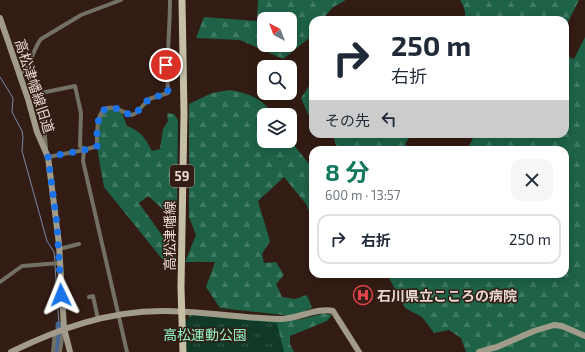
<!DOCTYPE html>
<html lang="ja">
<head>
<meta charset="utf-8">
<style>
	:root { --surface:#fff; --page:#f6f6f7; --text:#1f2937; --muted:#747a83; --line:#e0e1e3; --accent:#13785d }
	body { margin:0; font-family:"Exo 2","Noto Sans JP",sans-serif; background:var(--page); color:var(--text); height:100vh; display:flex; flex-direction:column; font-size:15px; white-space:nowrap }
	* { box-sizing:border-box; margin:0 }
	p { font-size:13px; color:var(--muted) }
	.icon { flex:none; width:22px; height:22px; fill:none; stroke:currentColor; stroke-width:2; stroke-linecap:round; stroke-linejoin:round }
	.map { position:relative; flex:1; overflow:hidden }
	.side { position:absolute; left:309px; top:146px; width:260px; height:132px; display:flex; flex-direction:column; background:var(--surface); border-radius:12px; box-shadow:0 2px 10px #0003 }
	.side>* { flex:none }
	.hud { position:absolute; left:309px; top:16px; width:260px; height:122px; border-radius:12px; box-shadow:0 2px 10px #0003; background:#fff; color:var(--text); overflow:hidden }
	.needle { width:26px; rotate:318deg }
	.controls { position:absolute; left:257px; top:12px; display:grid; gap:8px }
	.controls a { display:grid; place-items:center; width:40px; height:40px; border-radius:8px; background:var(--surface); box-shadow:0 2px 10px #0003; font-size:20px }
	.pin { position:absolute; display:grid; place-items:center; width:34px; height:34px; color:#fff; margin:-17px; border:2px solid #fff; border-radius:50%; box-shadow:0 1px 4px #0007 }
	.me { position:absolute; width:44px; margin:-22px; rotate:358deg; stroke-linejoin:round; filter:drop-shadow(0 0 3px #0008) }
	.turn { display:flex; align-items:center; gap:14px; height:84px; padding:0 16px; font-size:18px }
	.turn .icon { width:52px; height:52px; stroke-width:2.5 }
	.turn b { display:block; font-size:28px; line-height:34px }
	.then { display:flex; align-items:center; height:38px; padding:0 16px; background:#0003; gap:8px; font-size:15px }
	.round { display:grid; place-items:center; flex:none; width:42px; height:42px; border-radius:12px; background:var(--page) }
	.overview { display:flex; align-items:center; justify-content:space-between; height:68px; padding:0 16px }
	h1 { font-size:24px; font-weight:700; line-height:30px; color:var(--accent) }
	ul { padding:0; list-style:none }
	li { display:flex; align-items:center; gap:12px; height:50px; margin:0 8px 6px; padding:0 8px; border:2px solid var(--line); border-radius:12px }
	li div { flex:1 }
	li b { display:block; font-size:15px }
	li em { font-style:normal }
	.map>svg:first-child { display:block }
</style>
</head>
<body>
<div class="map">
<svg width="585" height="352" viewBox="0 0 585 352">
	<defs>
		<pattern id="forest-firs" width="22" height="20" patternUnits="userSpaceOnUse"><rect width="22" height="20" fill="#1e6348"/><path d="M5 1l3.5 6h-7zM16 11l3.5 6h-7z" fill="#3f7962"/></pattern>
		<pattern id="park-tufts" width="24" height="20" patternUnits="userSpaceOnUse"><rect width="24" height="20" fill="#103928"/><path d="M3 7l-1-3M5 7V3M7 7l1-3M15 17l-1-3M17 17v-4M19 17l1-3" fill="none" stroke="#335546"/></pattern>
	</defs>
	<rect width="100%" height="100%" fill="#331c13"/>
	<path fill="url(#forest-firs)" fill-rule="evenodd" d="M258 0H346L333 7 322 20H313V35L283 59 240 40 196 38 204 17 257 21ZM264 19H290V45H264Z
		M460 0H579L565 28V20H463C468 13 463 6 460 0Z
		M585 37V352H466L461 338 449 330 434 333 422 317 405 308 387 274H565V150H461L468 148 475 134H565V55L574 59Z
		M313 80V119L309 116 301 98Z
		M229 90C248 93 263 98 273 115H264V141H290V140L313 169V221L306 204 284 177 258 201 270 241 262 254 264 263 276 262 284 275 276 284 282 297 295 299 307 295 312 308 292 316 220 308 206 287 215 262H185L196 235 189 217V104L212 93Z
		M109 109 122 113 127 126C141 131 145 138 152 151L160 149 163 129 168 121 167 113 174 114 178 120 177 205 165 211 148 196 139 203 176 255 171 270 104 187 98 154V142L100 118 104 112Z
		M332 134H411L405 144 408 150H338Z
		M324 313 332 315 327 321 290 336V344L294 352H188L189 315 279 321 303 319Z"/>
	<path fill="url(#park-tufts)" d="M193 315 277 323 284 352H187C186 340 180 320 193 315Z"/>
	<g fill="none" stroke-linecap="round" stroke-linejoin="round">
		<path stroke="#7789a7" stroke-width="1" d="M0 77 13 98 12 112 22 131 23 137 22 151 47 241 54 252 55 261
			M55 265 59 325"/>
		<path stroke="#476795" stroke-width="7" d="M57 352 60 336 59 325"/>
		<path stroke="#737064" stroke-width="4" d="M29 61 41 93 46 148
			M19 74C30 69 33 49 41 39L81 15 121 0
			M41 93 75 86 81 113 80 146 84 150 83 161 127 352
			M48 157 84 150 97 146C97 134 95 104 114 108 121 109 125 114 132 115L136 113 149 99 168 93C166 62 170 31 170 0
			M59 249 79 244
			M0 282 22 266 60 263
			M89 297 93 296 98 319
			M53 352 55 332
			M60 352 63 331"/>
		<path stroke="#a19c89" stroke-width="6" d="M0 18 28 99 37 132 48 157 59 244 64 328 70 352
			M11 352C58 329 108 311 162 311 201 311 240 318 280 319 297 319 319 307 333 311L359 352
			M479 352 497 347 534 331 554 325 562 326 585 336"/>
		<path stroke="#c5bfa6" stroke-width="7" d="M182 0 184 113 181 288 183 352"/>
	</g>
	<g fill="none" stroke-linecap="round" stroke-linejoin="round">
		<path stroke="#1a73e8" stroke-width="7" stroke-dasharray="0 12.6" d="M61 295 57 224 48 157 84 150 97 146C97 134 95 104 114 108 121 109 125 114 132 115L136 113 149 99 168 93 166 65"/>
	</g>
	<defs>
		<g id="hospital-ring" transform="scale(1)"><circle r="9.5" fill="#331c13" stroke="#e0444e" stroke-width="1.5"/><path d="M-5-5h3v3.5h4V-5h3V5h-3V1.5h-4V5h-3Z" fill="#e0444e"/></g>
	</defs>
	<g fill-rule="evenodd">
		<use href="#hospital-ring" x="363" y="295"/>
	</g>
	<g text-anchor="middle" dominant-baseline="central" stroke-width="3" stroke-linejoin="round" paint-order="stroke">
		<rect fill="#331c13" stroke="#b2a099" stroke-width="1" x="170" y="165" width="24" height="22" rx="3"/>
		<g font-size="13" font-weight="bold" fill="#e8d8d2">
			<text x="182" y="176">59</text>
		</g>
		<g font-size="14" fill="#e8d8d2" stroke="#331c13">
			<text transform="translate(35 86) rotate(72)">高松津幡線旧道</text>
			<text transform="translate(169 236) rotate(-90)">高松津幡線</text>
		</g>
		<g font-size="14" font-weight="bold" fill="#e8d8d2" stroke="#331c13" text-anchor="start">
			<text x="377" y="295">石川県立こころの病院</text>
		</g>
		<g font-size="14" fill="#93f4c8" stroke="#331c13">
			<text x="205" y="334">高松運動公園</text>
		</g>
	</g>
</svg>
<div class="controls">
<a><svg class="needle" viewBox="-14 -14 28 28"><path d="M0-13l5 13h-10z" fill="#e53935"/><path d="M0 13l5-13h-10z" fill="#747a83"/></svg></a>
<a><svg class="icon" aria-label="search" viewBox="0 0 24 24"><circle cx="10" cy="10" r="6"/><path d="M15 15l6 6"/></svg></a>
<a><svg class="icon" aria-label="layers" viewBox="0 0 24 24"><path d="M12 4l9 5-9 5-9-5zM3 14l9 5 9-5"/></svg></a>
</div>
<div class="pin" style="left:166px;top:65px;background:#d93025"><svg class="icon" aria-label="arrive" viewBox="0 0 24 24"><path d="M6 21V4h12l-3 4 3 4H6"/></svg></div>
<svg class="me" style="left:61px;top:295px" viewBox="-20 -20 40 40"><path d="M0-17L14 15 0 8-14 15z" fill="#1a73e8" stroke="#fff" stroke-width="4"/></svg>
<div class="hud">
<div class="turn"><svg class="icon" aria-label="right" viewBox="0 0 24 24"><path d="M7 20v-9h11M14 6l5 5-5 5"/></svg><div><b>250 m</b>右折</div></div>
<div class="then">その先<svg class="icon" aria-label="left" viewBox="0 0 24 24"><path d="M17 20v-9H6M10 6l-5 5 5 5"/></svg></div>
</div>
<section class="side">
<div class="overview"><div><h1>8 分</h1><p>600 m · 13:57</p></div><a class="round"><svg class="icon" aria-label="close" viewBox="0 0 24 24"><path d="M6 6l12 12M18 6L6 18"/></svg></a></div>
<ul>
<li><svg class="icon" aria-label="right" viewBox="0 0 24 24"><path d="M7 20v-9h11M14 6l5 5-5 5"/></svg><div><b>右折</b></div><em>250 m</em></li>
</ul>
</section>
</div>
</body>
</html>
